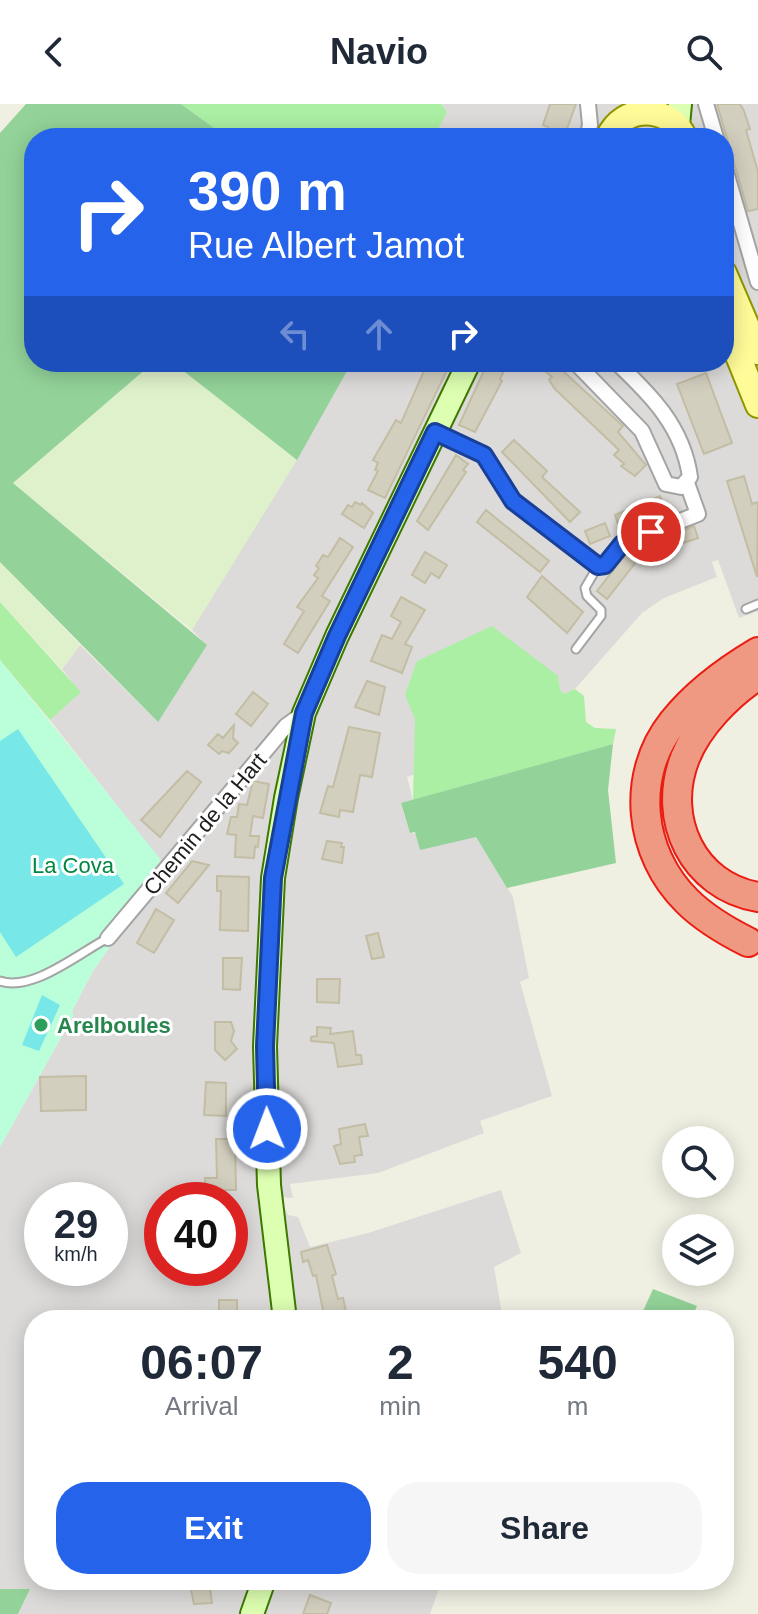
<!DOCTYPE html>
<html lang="en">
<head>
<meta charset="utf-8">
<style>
	:root { --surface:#fff; --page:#f6f6f7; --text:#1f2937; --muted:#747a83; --accent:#2563eb }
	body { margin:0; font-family:Helvetica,sans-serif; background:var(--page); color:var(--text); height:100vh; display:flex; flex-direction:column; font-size:30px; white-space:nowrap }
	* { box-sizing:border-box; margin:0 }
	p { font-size:26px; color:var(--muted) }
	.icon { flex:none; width:44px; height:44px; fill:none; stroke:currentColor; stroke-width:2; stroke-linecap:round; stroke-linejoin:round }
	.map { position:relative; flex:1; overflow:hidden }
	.side { position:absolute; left:24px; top:1206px; width:710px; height:280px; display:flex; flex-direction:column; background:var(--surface); border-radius:32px; box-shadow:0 4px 20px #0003 }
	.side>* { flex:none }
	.banner { position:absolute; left:24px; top:24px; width:710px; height:244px; border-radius:32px; box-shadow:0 4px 20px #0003; background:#2563eb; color:#fff; overflow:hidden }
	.tools { position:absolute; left:662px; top:1022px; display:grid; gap:16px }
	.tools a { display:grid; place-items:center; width:72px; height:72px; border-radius:50%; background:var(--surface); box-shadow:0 4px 20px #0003; font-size:40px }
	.speed { position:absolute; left:24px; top:1078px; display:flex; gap:16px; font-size:40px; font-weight:700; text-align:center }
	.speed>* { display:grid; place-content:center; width:104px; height:104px; border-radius:50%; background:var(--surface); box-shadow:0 4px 20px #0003; line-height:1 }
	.speed small { font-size:20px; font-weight:400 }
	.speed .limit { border:12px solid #d22; background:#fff; color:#111 }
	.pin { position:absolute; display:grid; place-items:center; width:68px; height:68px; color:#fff; margin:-34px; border:4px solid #fff; border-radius:50%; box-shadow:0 2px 8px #0007 }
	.me { position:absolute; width:88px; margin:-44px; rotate:359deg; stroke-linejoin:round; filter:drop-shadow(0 0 6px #0008) }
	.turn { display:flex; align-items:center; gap:28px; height:168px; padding:0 32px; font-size:36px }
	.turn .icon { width:104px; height:104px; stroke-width:2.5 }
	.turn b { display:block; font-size:56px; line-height:68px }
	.lanes { display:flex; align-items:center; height:76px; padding:0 32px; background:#0003; justify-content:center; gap:40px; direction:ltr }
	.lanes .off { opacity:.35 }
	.eta { display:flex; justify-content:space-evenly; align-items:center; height:136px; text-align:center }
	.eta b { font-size:48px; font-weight:600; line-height:56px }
	.primary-button { display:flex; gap:16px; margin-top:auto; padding:16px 32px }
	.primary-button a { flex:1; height:92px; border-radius:32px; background:var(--accent); color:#fff; font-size:32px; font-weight:600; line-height:92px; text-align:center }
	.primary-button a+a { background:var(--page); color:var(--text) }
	header { display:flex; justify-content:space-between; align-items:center; height:104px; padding:0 32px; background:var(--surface); font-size:36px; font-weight:600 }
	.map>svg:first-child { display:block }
</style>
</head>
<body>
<header><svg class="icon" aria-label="back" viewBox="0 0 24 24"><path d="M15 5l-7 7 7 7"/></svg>Navio<svg class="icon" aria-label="search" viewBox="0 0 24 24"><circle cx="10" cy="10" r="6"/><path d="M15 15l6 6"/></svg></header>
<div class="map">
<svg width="758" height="1510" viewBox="0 0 758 1510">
	<rect width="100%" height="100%" fill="#eff0e2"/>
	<path fill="#dcdbda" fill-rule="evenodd" d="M441 0H758V507L739 514 718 456 712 458 717 473 664 494 642 509 575 585 565 591 560 586 433 664 407 673 413 696 401 700 410 729 476 733 513 793 529 874 520 878 552 992 480 1017 484 1029 378 1069 290 1080 293 1094 279 1093 288 1111 298 1113 310 1143 368 1129 501 1086 521 1149 494 1163 503 1216H34V1476H442L430 1510H18L30 1485H0V1043L73 912 72 907 93 867 141 798 144 778 160 756 50 616 80 588 62 565 80 541 157 617 206 541 192 526 352 258H724V34H480L436 30 447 8ZM42 1096H110V1164H42ZM162 1096H230V1164H162Z"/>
	<path fill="#dff1cb" d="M154 258H172L297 356 192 526 13 379Z
		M0 458 80 541 62 565 0 498Z"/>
	<path fill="#aaefa3" d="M181 0H441L447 8 434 34H228Z
		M0 498 81 588 50 616 0 556Z
		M492 522 558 572 560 586 564 590 575 585 584 592 586 618 595 624 616 625 613 640 413 696 415 615 405 591 417 557Z"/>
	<path fill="#93d399" d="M26 0H181L228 34H34V258H154L13 379 207 541 158 618 0 458V29Z
		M172 258H352L297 356Z
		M613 640 608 686 616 759 507 784 476 733 420 746 415 728 410 729 401 699Z
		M653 1185 697 1202 691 1216H639Z
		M0 1485H30L18 1510H0Z"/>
	<path fill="#baffda" d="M0 556 161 756 144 778 141 798 93 867 72 907 73 912 0 1043Z"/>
	<path fill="#78e7e7" d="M18 625 124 780 16 853 0 828V637Z
		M42 891 60 901 39 947 22 941Z"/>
	<path fill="#d3cfbf" stroke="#c3bda3" stroke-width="2" d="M550 0H576L565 30 562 29 561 34 546 29 548 23 543 21Z
		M717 0H740L744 7 750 25 746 26 758 68V105L748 107Z
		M407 258H451L385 394 368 386 378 367 375 366 378 359 373 356 396 316 401 319 424 267Z
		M488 258H508L500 275 502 277 475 328 459 321Z
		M553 258H563L567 264 564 268 623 322 618 328 646 361 635 372 621 362 624 360 614 351 619 346 555 285 549 276 552 273 545 267Z
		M706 269 732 339 704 350 677 280Z
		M514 336 547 367 542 373 580 408 570 418 502 348Z
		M456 351 468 360 463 366 466 368 428 426 417 417Z
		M744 372 752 400 758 398 757 473 727 377Z
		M660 392 666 407 619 423 615 411Z
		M355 398 361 401 362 399 373 409 364 424 342 410 348 401 352 403Z
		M486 406 549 457 540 468 477 418Z
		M605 419 610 432 590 440 585 427Z
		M694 422 698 434 654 449 650 440Z
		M340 434 353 443 322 492 330 497 298 549 284 540 304 507 297 503 318 474 314 471 319 464 316 462 323 451 328 453Z
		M425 448 447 461 439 474 431 469 425 479 412 471Z
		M626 450 636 458 607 495 597 487Z
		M542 472 583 508 567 529 527 493Z
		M401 493 425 506 405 540 412 543 402 569 371 557 382 531 392 535 401 518 391 512Z
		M367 577 385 583 379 611 355 603Z
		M253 588 268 600 251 622 236 610Z
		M234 621 233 634 238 639 229 649 222 647 219 650 208 641 218 630 223 634Z
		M349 623 380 629 372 673 360 671 353 708 340 706 339 713 320 709 328 682 333 683Z
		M187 667 201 678 160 733 141 716Z
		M253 677 269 680 263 714 253 712 250 732H259L258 743 255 742 254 754 235 753 236 731 227 730 231 713H237L239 700 247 701Z
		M327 737 342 739 341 743H344L342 759 322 755Z
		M192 757 209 761 178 799 166 789Z
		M217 772 249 773 248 827 220 826 221 787H217Z
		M156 805 174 816 154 849 137 839Z
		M378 829 384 853 372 855 366 832Z
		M223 854H242L240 886 223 885Z
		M317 875H340L339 899 317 898Z
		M215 918H231L234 927 231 937 237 945 225 956 215 946Z
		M317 923 331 924 330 930 353 927 356 951H361L362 960 338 963 334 939 311 937V933L317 932Z
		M86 972V1006L41 1007 40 973Z
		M206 978 226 979V1012L204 1011Z
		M365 1020 368 1032 359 1033 362 1051 354 1052 355 1058 340 1060 334 1042 341 1040 339 1025Z
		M216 1035H235L236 1086H222V1096H206L205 1074H217Z
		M327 1141 336 1170 332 1172 338 1195 343 1194 346 1207 342 1208 343 1212 325 1216 316 1171 313 1172 308 1156 303 1158 301 1148Z
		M219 1196H237V1216H219Z
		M189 1476H209L212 1499 194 1500Z
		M310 1491 331 1499 327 1510H303Z"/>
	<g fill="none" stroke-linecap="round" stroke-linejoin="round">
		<g stroke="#a4a4a4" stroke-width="11">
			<path id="lane" d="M746 505 758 500
				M576 545 601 512V506L587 492 585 484 598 462
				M0 877C33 888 79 849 108 834"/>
		</g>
		<g stroke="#a4a4a4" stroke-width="18">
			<path id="street" d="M706 0 716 34
				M587 34 590 21 588 0
				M724 61 758 178
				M575 258 642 327 666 380 681 383 690 373C683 323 651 291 616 258
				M435 328 484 351 513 397 598 462 605 461 622 440 698 410 687 379
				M108 834 286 622 304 609"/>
		</g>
		<g stroke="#3d7900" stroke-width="26">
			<path id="secondary" d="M678 21 680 0
				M285 1216 269 1081 265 942 273 774 286 694 304 609 337 532 469 258
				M252 1510 264 1476"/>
		</g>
		<g stroke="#8e9700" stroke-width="28">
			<path id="primary" d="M608 34C623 0 669 0 685 34
				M724 169 758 248
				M724 217 758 301"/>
		</g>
		<g stroke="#eb1c12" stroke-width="32">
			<path id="highway" d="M758 571C729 590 698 621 685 654 661 715 693 782 758 793
				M748 838C726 827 705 815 687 797 639 750 630 672 673 618 696 589 726 567 758 548"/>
		</g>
		<use href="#lane" stroke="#fff" stroke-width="7"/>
		<use href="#street" stroke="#fff" stroke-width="14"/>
		<use href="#secondary" stroke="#ddffb1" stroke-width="22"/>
		<use href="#primary" stroke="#fffb98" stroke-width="24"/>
		<use href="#highway" stroke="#ef9882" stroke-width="28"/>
	</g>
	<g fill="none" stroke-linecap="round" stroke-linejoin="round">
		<g stroke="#184099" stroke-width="20">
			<path id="route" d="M267 1025 265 942 273 774 304 609 337 532 435 328 484 351 513 397 598 462 605 461 622 440 651 428"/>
		</g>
		<use href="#route" stroke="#2563eb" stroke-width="14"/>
	</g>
	<circle fill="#2e9e5b" stroke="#fff" stroke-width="3" cx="41" cy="921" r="8"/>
	<g text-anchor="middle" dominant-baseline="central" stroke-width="6" stroke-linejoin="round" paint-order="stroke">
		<g font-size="22" fill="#1d1d1d" stroke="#fff">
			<text transform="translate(205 720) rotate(-50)">Chemin de la Hart</text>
		</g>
		<g font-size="22" fill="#008740" stroke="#fff">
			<text x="73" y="761">La Cova</text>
		</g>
		<g font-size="22" font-weight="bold" fill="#27864d" stroke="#fff" text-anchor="start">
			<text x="57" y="921">Arelboules</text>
		</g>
	</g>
</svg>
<div class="tools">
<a><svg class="icon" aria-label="search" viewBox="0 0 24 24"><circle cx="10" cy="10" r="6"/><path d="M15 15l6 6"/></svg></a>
<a><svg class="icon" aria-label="layers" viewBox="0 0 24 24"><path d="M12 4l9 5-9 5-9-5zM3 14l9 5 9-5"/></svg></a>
</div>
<div class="speed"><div>29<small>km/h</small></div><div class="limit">40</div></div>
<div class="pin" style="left:651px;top:428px;background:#d93025"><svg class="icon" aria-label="arrive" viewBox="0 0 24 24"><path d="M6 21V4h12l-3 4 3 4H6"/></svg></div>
<svg class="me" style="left:267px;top:1025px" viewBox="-20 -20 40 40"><circle r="17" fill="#2563eb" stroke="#fff" stroke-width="3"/><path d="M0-11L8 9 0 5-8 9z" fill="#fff"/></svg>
<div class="banner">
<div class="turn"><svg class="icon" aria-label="right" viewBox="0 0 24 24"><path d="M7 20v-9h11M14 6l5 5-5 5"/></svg><div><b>390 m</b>Rue Albert Jamot</div></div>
<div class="lanes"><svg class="icon off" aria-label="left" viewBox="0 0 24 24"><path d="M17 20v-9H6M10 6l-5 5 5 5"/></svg><svg class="icon off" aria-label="ahead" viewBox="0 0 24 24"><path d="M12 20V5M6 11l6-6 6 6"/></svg><svg class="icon" aria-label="right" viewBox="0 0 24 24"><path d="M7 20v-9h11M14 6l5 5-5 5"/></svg></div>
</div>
<section class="side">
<div class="eta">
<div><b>06:07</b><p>Arrival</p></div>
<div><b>2</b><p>min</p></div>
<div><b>540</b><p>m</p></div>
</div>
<div class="primary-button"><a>Exit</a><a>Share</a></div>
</section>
</div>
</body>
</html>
